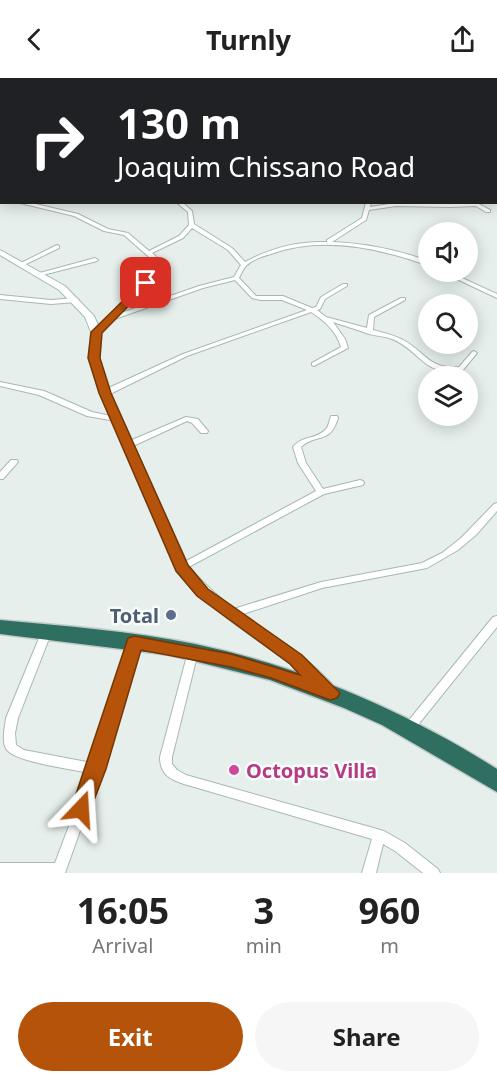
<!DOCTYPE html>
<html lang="en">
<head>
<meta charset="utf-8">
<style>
	:root { --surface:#fff; --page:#f6f6f6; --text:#222; --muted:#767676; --accent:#b45309 }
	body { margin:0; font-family:"Noto Sans",sans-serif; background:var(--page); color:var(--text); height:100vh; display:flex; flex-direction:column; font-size:22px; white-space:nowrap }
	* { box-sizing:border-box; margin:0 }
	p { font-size:20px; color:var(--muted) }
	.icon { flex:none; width:33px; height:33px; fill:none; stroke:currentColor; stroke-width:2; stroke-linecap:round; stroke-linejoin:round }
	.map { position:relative; height:795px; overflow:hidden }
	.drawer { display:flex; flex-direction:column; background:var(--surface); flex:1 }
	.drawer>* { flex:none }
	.banner { position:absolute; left:0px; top:0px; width:498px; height:126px; box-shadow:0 3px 15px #0003; background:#202124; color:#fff; overflow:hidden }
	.controls { position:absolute; left:418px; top:144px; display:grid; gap:12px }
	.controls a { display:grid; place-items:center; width:60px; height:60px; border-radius:50%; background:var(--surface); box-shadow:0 3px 15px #0003; font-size:30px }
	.pin { position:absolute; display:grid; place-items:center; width:51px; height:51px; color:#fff; margin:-26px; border-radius:12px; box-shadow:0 3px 9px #0006 }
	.me { position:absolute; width:66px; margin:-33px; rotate:20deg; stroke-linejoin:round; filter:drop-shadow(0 0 4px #0008) }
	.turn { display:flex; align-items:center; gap:21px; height:126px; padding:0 18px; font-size:27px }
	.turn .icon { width:78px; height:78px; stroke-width:2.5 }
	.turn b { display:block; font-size:42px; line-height:51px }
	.eta { display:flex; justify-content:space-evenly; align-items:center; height:102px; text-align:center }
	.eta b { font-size:36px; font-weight:700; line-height:42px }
	.cta { display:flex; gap:12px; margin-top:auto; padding:12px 18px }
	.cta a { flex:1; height:69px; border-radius:36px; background:var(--accent); color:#fff; font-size:24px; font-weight:700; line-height:69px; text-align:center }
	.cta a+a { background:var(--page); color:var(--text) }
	header { display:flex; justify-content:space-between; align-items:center; height:78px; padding:0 18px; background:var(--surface); font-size:27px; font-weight:700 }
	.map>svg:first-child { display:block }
</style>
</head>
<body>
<header><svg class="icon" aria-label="back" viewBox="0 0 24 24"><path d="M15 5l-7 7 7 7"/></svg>Turnly<svg class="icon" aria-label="share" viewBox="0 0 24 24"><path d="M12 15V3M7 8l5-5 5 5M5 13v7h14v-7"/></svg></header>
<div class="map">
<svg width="497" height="795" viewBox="0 0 497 795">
	<rect width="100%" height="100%" fill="#e6efeb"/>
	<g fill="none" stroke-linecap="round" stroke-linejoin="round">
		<path fill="#8ec9d4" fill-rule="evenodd" d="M289 0 298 2H291Z
			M370 0H378L367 2Z
			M496 28H497V32H496Z"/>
		<g stroke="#a8b8b2" stroke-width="2">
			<path id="street" d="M134 0H138L136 2H132Z
				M0 119H2V121H0Z
				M16 124H27L78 136 108 151 128 155 149 173 179 158 189 147 188 134 176 124H182L192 133 194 146 232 170 245 184C271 170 297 163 327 164V162L362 140 366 124H371L370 129 396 125 450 126 477 125 490 132V134H486L476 128 450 129 396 128 369 132 366 142 332 164C361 165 402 172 429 184V188C380 170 322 157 271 176 263 178 252 182 246 188 243 191 241 196 239 200L256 218H283L312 230 316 229 321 219 343 206H347V208L325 221 320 231 317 232 326 239 367 250 369 237 401 220H405V222L374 239 373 252C384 255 395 257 405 263 427 276 429 291 459 289L472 274 474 273 477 275 463 292C422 299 422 273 392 261 385 258 376 258 369 256 358 252 345 248 333 244L345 261 348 270 314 288 312 287V285L341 269C336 253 325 243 311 234L187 278 108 317H102L101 315 102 313 183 276 307 232 282 222H261L252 220 235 202 203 210 112 242 98 255H94V253L158 193 156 185 124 157 104 153 74 138ZM192 150 228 172 241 187 234 199 199 208 121 235 164 193 162 184 152 175 183 160Z
				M57 167 59 168V170L24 187 19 186Z
				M95 180 98 182 97 183 39 198 36 196Z
				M442 194H449L497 216V220Z
				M0 217 51 222 76 220 79 222 76 224 51 226 0 221Z
				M0 304 44 313 92 334 116 339 120 341 116 343 87 338 39 317 0 308Z
				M331 338H337L338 340C330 367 316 355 301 369L306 385 323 411 360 402 363 403 364 405 363 407 324 416 185 491H179L177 489 179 487 316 413 298 385 293 369C303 357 315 362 325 352 329 349 329 343 331 338Z
				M186 339 198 341 208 353 207 355H201L192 345 187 343 131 369H128L124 367 125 365Z
				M11 382H17L18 384 3 401H0V394Z
				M497 425V433L476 457 458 472 427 490 322 510 231 540 227 539 226 536 227 533 321 504 422 485 442 475 461 460 494 426Z
				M497 538V549L413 653 409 655 405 653 403 650 405 647 493 539Z
				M47 549 51 550 52 553 18 640 15 655 16 667 24 672 92 685 129 564 130 561 134 560 138 561 139 564 102 691 65 795H0V785H55L89 695C72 691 16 684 7 672 1 665 5 649 6 640L42 553 43 550Z
				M193 570 197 571 198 574 172 679V686L177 692 186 697 384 753 405 765 438 791 440 795H423L395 773 383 766 376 795H362L372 761 184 706C169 701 160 696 160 679L188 574 189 571Z"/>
		</g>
		<g stroke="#a4bbb3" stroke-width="2">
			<path id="secondary" d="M0 12H2V14H0Z
				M0 36H2V40H0Z
				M0 172 65 208 94 238 101 254 99 280 110 315 188 487C219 526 262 548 300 577 313 586 324 598 335 609L337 613 335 617 329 619 323 617C312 606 302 594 289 585 250 555 208 532 177 492L100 315 89 280 91 254 85 239 59 212 0 177Z"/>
		</g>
		<g stroke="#c2cac8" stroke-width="3">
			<path id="highway" d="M0 542C65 548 131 553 195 566 303 589 404 632 497 691V714L382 647 344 630 270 602 170 577 0 556Z"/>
		</g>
		<use href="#street" fill="#fff" fill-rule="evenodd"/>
		<use href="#secondary" fill="#fff" fill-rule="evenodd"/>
		<use href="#highway" fill="#2f6f62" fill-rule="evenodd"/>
	</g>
	<path fill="#b45309" stroke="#753606" stroke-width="1.5" d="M143 203 151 205 102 255 100 280 111 315 188 487 208 511 302 577 340 615 337 620 330 622 271 600 231 589 141 572 106 691 88 738 81 741 74 738 71 731 128 560 134 558 231 576 300 597 290 586 197 518 176 493 99 315 88 280 91 254Z"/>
	<circle fill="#5c6f8a" stroke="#f7fbf9" stroke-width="2" cx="171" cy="537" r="6"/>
	<circle fill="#d1479c" stroke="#f7fbf9" stroke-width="2" cx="234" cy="692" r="6"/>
	<g text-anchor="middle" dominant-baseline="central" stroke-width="5" stroke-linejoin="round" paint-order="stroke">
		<g font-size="20" font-weight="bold" fill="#4e5e75" stroke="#f7fbf9" text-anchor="end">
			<text x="159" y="537">Total</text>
		</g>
		<g font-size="20" font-weight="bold" fill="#b23c85" stroke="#f7fbf9" text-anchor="start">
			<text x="246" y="692">Octopus Villa</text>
		</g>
	</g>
</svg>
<div class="controls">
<a><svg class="icon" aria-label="sound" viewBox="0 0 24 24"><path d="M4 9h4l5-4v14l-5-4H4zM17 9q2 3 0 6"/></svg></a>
<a><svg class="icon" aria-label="search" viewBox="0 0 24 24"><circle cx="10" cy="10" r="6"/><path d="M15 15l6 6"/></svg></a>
<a><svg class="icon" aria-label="layers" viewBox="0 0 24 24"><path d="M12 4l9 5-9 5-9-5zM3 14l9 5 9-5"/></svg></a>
</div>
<div class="pin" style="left:146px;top:205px;background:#d93025"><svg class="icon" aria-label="arrive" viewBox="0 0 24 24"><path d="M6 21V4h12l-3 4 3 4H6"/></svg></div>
<svg class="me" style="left:81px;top:731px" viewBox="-20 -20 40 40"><path d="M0-17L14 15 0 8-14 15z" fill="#b45309" stroke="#fff" stroke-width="4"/></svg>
<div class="banner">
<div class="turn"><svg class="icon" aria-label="right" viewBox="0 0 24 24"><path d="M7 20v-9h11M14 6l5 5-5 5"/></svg><div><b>130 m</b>Joaquim Chissano Road</div></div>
</div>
</div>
<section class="drawer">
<div class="eta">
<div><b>16:05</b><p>Arrival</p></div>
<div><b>3</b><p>min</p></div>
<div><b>960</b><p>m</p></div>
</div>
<div class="cta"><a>Exit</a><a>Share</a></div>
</section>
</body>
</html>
